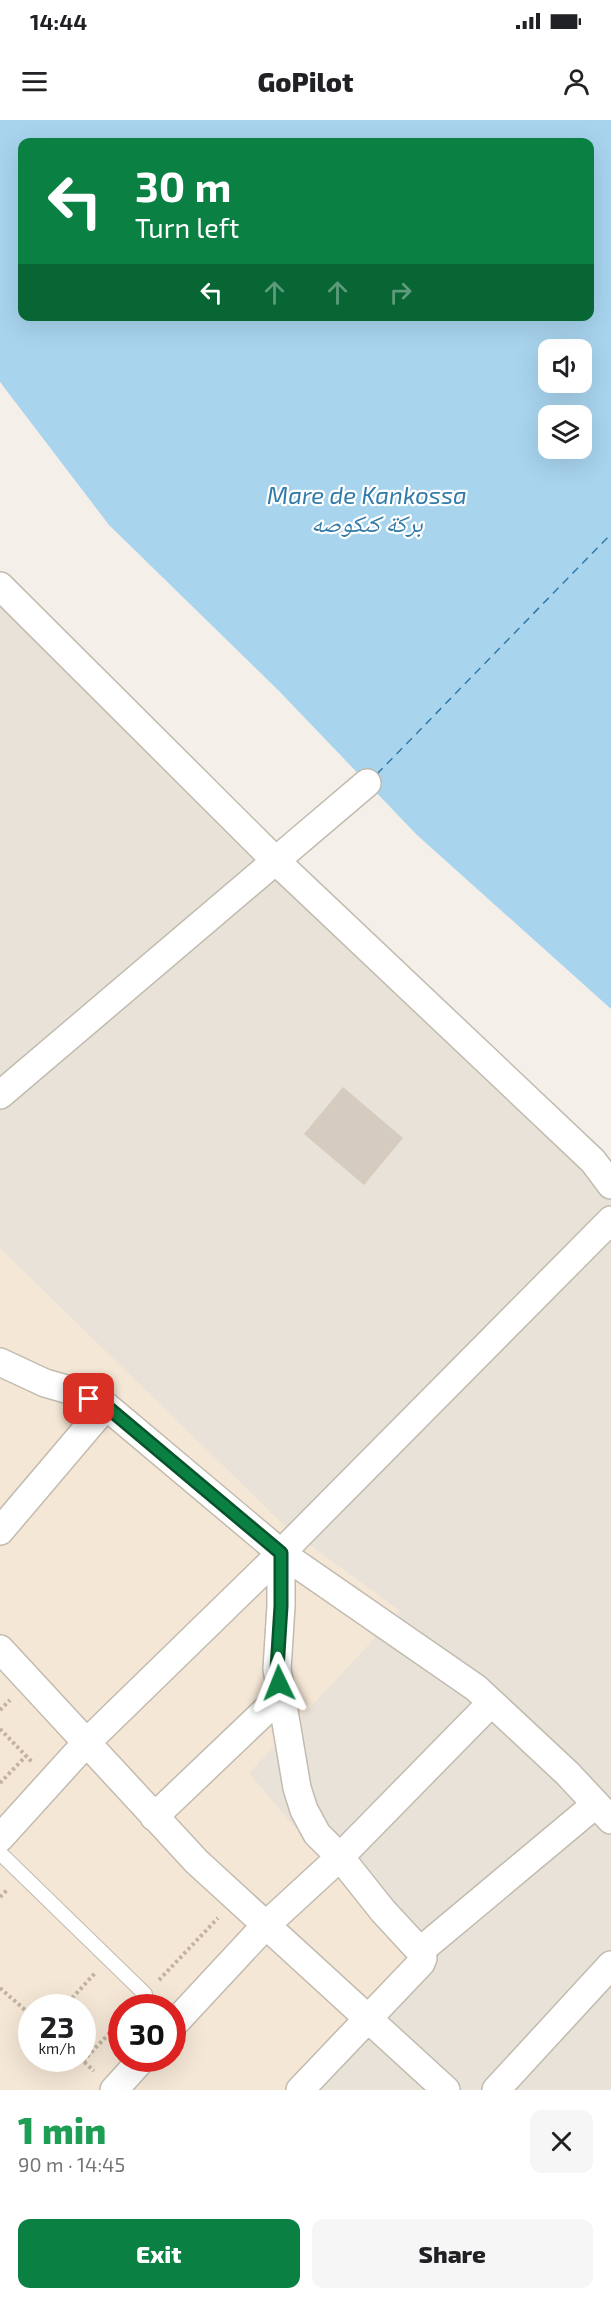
<!DOCTYPE html>
<html lang="en">
<head>
<meta charset="utf-8">
<style>
	:root { --surface:#fff; --page:#f6f6f6; --text:#202124; --muted:#757577; --accent:#0b8043 }
	body { margin:0; font-family:"Exo 2","Noto Naskh Arabic",sans-serif; background:var(--page); color:var(--text); height:100vh; display:flex; flex-direction:column; font-size:22px; white-space:nowrap }
	* { box-sizing:border-box; margin:0 }
	p { font-size:20px; color:var(--muted) }
	.icon { flex:none; width:33px; height:33px; fill:none; stroke:currentColor; stroke-width:2; stroke-linecap:round; stroke-linejoin:round }
	.map { position:relative; height:1970px; overflow:hidden }
	.details { display:flex; flex-direction:column; background:var(--surface); flex:1 }
	.details>* { flex:none }
	.top-card { position:absolute; left:18px; top:18px; width:576px; height:183px; border-radius:12px; box-shadow:0 6px 24px #0002; background:#0b8043; color:#fff; overflow:hidden }
	.fabs { position:absolute; left:538px; top:219px; display:grid; gap:12px }
	.fabs a { display:grid; place-items:center; width:54px; height:54px; border-radius:12px; background:var(--surface); box-shadow:0 6px 24px #0002; font-size:30px }
	.speed { position:absolute; left:18px; top:1874px; display:flex; gap:12px; font-size:30px; font-weight:700; text-align:center }
	.speed>* { display:grid; place-content:center; width:78px; height:78px; border-radius:50%; background:var(--surface); box-shadow:0 6px 24px #0002; line-height:1 }
	.speed small { font-size:15px; font-weight:400 }
	.speed .limit { border:9px solid #d22; background:#fff; color:#111 }
	.pin { position:absolute; display:grid; place-items:center; width:51px; height:51px; color:#fff; margin:-26px; border-radius:12px; box-shadow:0 3px 9px #0006 }
	.me { position:absolute; width:66px; margin:-33px; rotate:358deg; stroke-linejoin:round; filter:drop-shadow(0 0 4px #0008) }
	.turn { display:flex; align-items:center; gap:21px; height:126px; padding:0 18px; font-size:27px }
	.turn .icon { width:78px; height:78px; stroke-width:2.5 }
	.turn b { display:block; font-size:42px; line-height:51px }
	.lanes { display:flex; align-items:center; height:57px; padding:0 18px; background:#0003; justify-content:center; gap:30px; direction:ltr }
	.lanes .off { opacity:.35 }
	.round { display:grid; place-items:center; flex:none; width:63px; height:63px; border-radius:12px; background:var(--page) }
	.overview { display:flex; align-items:center; justify-content:space-between; height:102px; padding:0 18px }
	h1 { font-size:36px; font-weight:800; line-height:45px; color:#1e9e55 }
	.button { display:flex; gap:12px; margin-top:auto; padding:12px 18px }
	.button a { flex:1; height:69px; border-radius:12px; background:var(--accent); color:#fff; font-size:24px; font-weight:800; line-height:69px; text-align:center }
	.button a+a { background:var(--page); color:var(--text) }
	.status { display:flex; justify-content:space-between; align-items:center; height:42px; padding:0 30px; background:var(--surface); direction:ltr }
	.status svg { height:16px; fill:currentColor }
	header { display:flex; justify-content:space-between; align-items:center; height:78px; padding:0 18px; background:var(--surface); font-size:27px; font-weight:800 }
	.map>svg:first-child { display:block }
</style>
</head>
<body>
<div class="status"><b>14:44</b><svg viewBox="0 0 49 12"><path d="M0 12V9h3v3zM5 12V6h3v6zM10 12V3h3v9zM15 12V0h3v12zM26 1h20v11H26zM47 4h2v5h-2z"/></svg></div>
<header><svg class="icon" aria-label="menu" viewBox="0 0 24 24"><path d="M4 6h16M4 12h16M4 18h16"/></svg>GoPilot<svg class="icon" aria-label="person" viewBox="0 0 24 24"><circle cx="12" cy="8" r="4"/><path d="M4 21q1-7 8-7t8 7"/></svg></header>
<div class="map">
<svg width="611" height="1970" viewBox="0 0 611 1970">
	<rect width="100%" height="100%" fill="#f4f0e9"/>
	<path fill="#e8e2d8" fill-rule="evenodd" d="M0 481 611 1076V1970H0ZM32 1887H82V1938H32ZM122 1887H172V1938H122Z"/>
	<path fill="#f5e7d6" fill-rule="evenodd" d="M0 1128 287 1408 400 1491 249 1653 412 1846 292 1970H0ZM32 1887H82V1938H32ZM122 1887H172V1938H122Z"/>
	<path fill="#a8d4ee" fill-rule="evenodd" d="M0 0H611V889L417 715 279 571 109 405 0 262ZM22 22H590V196H22ZM549 230H582V262H549ZM549 296H582V328H549Z"/>
	<g fill="none" stroke-linecap="round" stroke-linejoin="round">
		<path stroke="#327aa8" stroke-width="1.5" stroke-dasharray="8 6" stroke-linecap="butt" d="M377 654 611 414"/>
	</g>
	<path fill="#d5ccbf" d="M343 967 403 1018 364 1065 304 1014Z"/>
	<g fill="none" stroke-linecap="round" stroke-linejoin="round">
		<g stroke="#c2bbaf" stroke-width="16">
			<path id="service" d="M0 1733 145 1874"/>
		</g>
		<g stroke="#c2bbaf" stroke-width="30">
			<path id="minor" d="M0 466 276 741 593 1041 611 1065
				M0 975 367 663
				M0 1242 45 1263 73 1271 106 1286 281 1433 476 1568 567 1653 611 1700
				M0 1411 106 1286
				M281 1433V1486L277 1549 297 1668 304 1690 317 1714 340 1737 383 1791 420 1831 423 1838 421 1843 300 1970
				M0 1529 197 1742 446 1970
				M154 1697 281 1576
				M0 1718 87 1622 281 1433 611 1100
				M420 1831 596 1684
				M172 1906 265 1806 340 1737 491 1583
				M114 1970 143 1938
				M496 1970 611 1845"/>
		</g>
		<path stroke="#c1b39e" stroke-width="4" stroke-dasharray="3 3" stroke-linecap="butt" d="M0 1590 10 1580
			M0 1609 33 1643
			M0 1663 26 1636
			M0 1777 8 1769
			M159 1860 218 1798
			M0 1868 32 1896
			M64 1887 96 1852
			M80 1938 94 1951
			M83 1941 122 1900"/>
		<use href="#service" stroke="#fff" stroke-width="14"/>
		<use href="#minor" stroke="#fff" stroke-width="27"/>
	</g>
	<g fill="none" stroke-linecap="round" stroke-linejoin="round">
		<g stroke="#07532c" stroke-width="15">
			<path id="route" d="M89 1279 106 1286 281 1433V1486L277 1549 279 1563"/>
		</g>
		<use href="#route" stroke="#0b8043" stroke-width="10"/>
	</g>
	<g text-anchor="middle" dominant-baseline="central" stroke-width="4.5" stroke-linejoin="round" paint-order="stroke">
		<g font-size="24" font-style="italic" fill="#327aa8" stroke="#fff">
			<text x="367" y="374">Mare de Kankossa<tspan x="367" dy="28">بركة كنكوصه</tspan></text>
		</g>
	</g>
</svg>
<div class="fabs">
<a><svg class="icon" aria-label="sound" viewBox="0 0 24 24"><path d="M4 9h4l5-4v14l-5-4H4zM17 9q2 3 0 6"/></svg></a>
<a><svg class="icon" aria-label="layers" viewBox="0 0 24 24"><path d="M12 4l9 5-9 5-9-5zM3 14l9 5 9-5"/></svg></a>
</div>
<div class="speed"><div>23<small>km/h</small></div><div class="limit">30</div></div>
<div class="pin" style="left:89px;top:1279px;background:#d93025"><svg class="icon" aria-label="arrive" viewBox="0 0 24 24"><path d="M6 21V4h12l-3 4 3 4H6"/></svg></div>
<svg class="me" style="left:279px;top:1563px" viewBox="-20 -20 40 40"><path d="M0-17L14 15 0 8-14 15z" fill="#0b8043" stroke="#fff" stroke-width="4"/></svg>
<div class="top-card">
<div class="turn"><svg class="icon" aria-label="left" viewBox="0 0 24 24"><path d="M17 20v-9H6M10 6l-5 5 5 5"/></svg><div><b>30 m</b>Turn left</div></div>
<div class="lanes"><svg class="icon" aria-label="left" viewBox="0 0 24 24"><path d="M17 20v-9H6M10 6l-5 5 5 5"/></svg><svg class="icon off" aria-label="ahead" viewBox="0 0 24 24"><path d="M12 20V5M6 11l6-6 6 6"/></svg><svg class="icon off" aria-label="ahead" viewBox="0 0 24 24"><path d="M12 20V5M6 11l6-6 6 6"/></svg><svg class="icon off" aria-label="right" viewBox="0 0 24 24"><path d="M7 20v-9h11M14 6l5 5-5 5"/></svg></div>
</div>
</div>
<section class="details">
<div class="overview"><div><h1>1 min</h1><p>90 m · 14:45</p></div><a class="round"><svg class="icon" aria-label="close" viewBox="0 0 24 24"><path d="M6 6l12 12M18 6L6 18"/></svg></a></div>
<div class="button"><a>Exit</a><a>Share</a></div>
</section>
</body>
</html>
